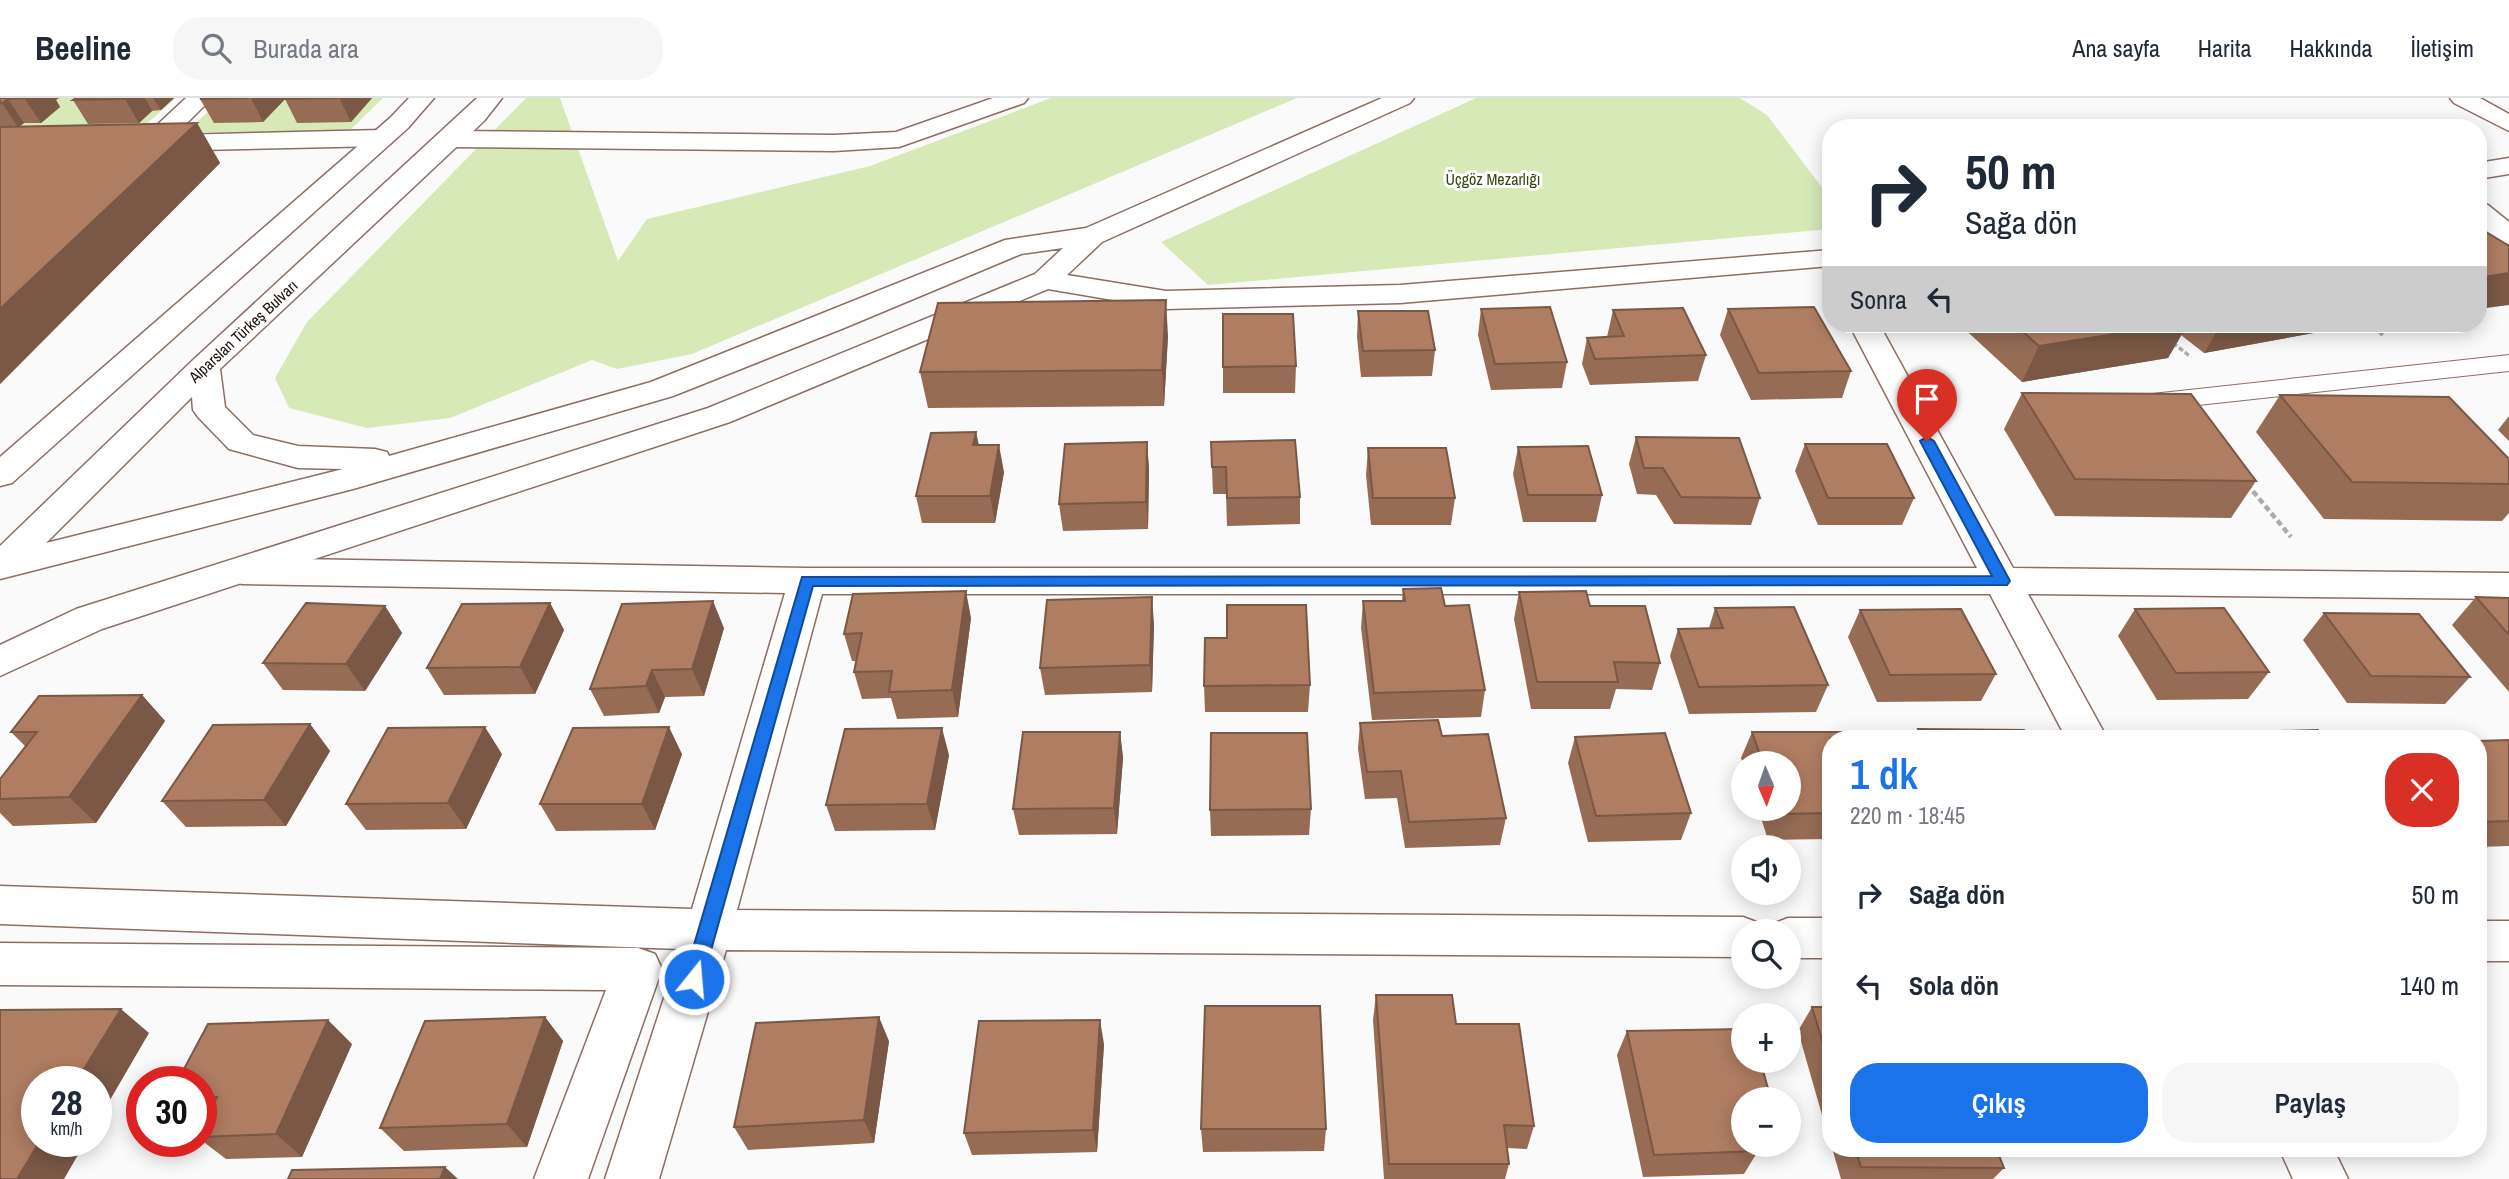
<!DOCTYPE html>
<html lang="tr">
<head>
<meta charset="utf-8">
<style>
	:root { --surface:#fff; --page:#f6f6f7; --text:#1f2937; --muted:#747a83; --line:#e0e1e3; --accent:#1a73e8 }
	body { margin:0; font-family:"Archivo Narrow",sans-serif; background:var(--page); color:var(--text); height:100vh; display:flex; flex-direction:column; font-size:26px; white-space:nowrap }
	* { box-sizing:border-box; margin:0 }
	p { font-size:23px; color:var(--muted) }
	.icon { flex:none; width:38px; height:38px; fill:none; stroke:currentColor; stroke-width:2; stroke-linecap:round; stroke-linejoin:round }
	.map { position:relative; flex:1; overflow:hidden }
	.details { position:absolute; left:1822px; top:632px; width:665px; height:427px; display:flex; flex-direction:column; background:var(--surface); border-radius:28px; box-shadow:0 4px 18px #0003 }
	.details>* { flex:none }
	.hud { position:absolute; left:1822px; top:21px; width:665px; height:214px; border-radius:28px; box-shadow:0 4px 18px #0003; background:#fff; color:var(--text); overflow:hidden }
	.needle { width:46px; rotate:178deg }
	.controls { position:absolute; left:1731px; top:653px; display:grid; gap:14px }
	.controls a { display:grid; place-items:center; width:70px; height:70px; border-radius:50%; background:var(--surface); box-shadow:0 4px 18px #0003; font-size:35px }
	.speed { position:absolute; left:21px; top:968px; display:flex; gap:14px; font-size:35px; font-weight:700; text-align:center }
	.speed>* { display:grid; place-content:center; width:91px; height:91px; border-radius:50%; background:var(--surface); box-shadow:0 4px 18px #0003; line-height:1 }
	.speed small { font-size:18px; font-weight:400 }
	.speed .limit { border:10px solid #d22; background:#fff; color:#111 }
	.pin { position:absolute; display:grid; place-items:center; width:60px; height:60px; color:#fff; margin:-72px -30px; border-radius:50% 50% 50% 0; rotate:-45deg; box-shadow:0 0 7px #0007 }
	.pin .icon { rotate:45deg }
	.me { position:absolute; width:77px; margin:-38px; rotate:17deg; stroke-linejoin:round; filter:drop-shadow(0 0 5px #0008) }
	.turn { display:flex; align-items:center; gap:24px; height:147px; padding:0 28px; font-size:32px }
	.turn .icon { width:91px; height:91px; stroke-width:2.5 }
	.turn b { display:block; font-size:49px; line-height:60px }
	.then { display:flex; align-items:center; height:66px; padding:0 28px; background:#0003; gap:14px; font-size:26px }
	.round { display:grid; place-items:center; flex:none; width:74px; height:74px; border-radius:28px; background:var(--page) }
	.head { display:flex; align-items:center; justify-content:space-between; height:119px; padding:0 28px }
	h1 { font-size:42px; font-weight:600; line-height:52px; color:var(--accent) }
	.button { display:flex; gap:14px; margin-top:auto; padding:14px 28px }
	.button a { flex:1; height:80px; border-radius:28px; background:var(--accent); color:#fff; font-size:28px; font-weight:600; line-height:80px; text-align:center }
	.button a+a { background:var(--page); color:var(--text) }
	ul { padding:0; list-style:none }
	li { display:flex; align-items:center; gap:21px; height:91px; padding:0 28px }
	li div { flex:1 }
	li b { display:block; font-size:26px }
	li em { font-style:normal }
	header { display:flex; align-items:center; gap:42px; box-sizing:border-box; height:98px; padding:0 35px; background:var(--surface); border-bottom:2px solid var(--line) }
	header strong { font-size:33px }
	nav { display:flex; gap:38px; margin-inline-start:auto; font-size:24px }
	.search { width:490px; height:63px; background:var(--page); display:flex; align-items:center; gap:18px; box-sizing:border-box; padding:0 24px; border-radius:28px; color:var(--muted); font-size:26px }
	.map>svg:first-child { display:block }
</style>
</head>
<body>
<header>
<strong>Beeline</strong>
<div class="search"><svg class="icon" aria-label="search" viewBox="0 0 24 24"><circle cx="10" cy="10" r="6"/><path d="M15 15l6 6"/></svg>Burada ara</div>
<nav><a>Ana sayfa</a><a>Harita</a><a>Hakkında</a><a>İletişim</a></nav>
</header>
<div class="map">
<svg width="2509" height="1081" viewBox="0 0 2509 1081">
	<rect width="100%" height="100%" fill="#fafafa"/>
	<path fill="#d6e9b7" d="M0 0H176L135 36H0Z
		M222 0H383L348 34H187Z
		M526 0H560L618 163 647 121 870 68 1051 0H1297L692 256 617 271 592 262 450 320 367 330 289 310 275 280 307 224Z
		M1476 0H1740L1767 17 1830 100V131L1208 187 1161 144Z"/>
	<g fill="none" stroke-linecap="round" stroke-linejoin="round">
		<g stroke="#8e6e62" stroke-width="2">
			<path id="lane" d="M2509 257V273L2152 312 2143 310 2139 304 2143 298 2152 296Z"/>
		</g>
		<g stroke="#8e6e62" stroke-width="3">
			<path id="street" d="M186 0H212L175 37 382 32 391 35 395 40 391 45 382 48 156 53 143 50 139 45 143 40Z
				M993 0H1028L1024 5 899 49 834 53 451 49 442 46 438 41 442 36 451 33 834 37 896 34Z
				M2450 0H2480L2509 16V33L2454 5Z
				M2478 105 2488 107 2509 124V146L2499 144 2478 127Z
				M1849 226H1879L2013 470 2509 475V501L2028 496 2107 640H2066L1990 496H822L737 812 1743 819 1759 825 1763 833H1743V859L726 852 659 1081H605L680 851 0 826V788L692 811 785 495 242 486 229 482 224 473 229 464 242 460 807 470H1977Z
				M1788 820H1830V860H1788V833H1768L1772 826Z
				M2478 823H2509V863H2478Z
				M0 845 638 850 655 856 662 871 588 1081H534L606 892 0 887Z
				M2279 1050H2333L2348 1081H2293Z"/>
		</g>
		<g stroke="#8e6e62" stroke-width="3">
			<path id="secondary" d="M409 0H434L408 30 12 385 0 388V359L390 20Z
				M477 0H502L484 23 220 271 225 309 253 337 298 348 375 351 387 354 389 358 651 284 1005 142 1086 130 1382 0H1414L1410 5 1102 144 1067 177 1166 193 1400 187 1830 152V168L1400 205 1166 211 1048 191 730 324 102 531 0 578V547L76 511 708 310 1035 176 1063 150 1021 156 844 230 673 298 353 391 0 481V448L193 262ZM192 299 193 312 198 319 229 351 298 370 343 371 46 445Z
				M2509 60V76L2478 81V65Z"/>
		</g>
		<path stroke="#afaba9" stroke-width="3.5" stroke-dasharray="5 2.5" stroke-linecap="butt" d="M2367 226 2383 237
			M2173 245 2191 259"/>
		<path stroke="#afaba9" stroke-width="4.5" stroke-dasharray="6 3.5" stroke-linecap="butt" d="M2247 386 2291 439"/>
		<use href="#lane" fill="#fff" fill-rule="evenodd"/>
		<use href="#street" fill="#fff" fill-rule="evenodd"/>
		<use href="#secondary" fill="#fff" fill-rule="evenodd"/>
	</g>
	<path fill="#966c54" d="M0 0 56 2 60 9 41 25H24L19 29 197 25 220 65 0 286Z
		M76 0H174L161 12 152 13 139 25 88 26 73 2Z
		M202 0H286L263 24 214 25 200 1Z
		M372 0 351 24 297 25 285 1Z
		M1481 211 1567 264 1562 290 1491 292 1478 237Z
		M1728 211 1851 273 1842 300 1751 302 1720 237Z
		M1613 212 1706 257 1698 283 1590 287 1582 266 1587 240 1607 239Z
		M1358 213 1435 252 1432 278 1361 279 1357 239Z
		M1959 226H2343L2341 230 2204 255 2181 237 2168 260 2022 284Z
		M1168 238 1164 308 928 310 920 274Z
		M1296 268 1295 295H1223V269Z
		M2022 295 2256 383 2231 420 2055 418 2004 331Z
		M2280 297 2509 361V415L2502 423 2324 421 2256 334Z
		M2509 318V343L2498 332Z
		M976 334 979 347 1004 374 995 425H922L916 398Z
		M1636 339 1760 400 1751 427 1674 426 1656 397 1637 396 1629 366Z
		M1147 344 1149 371 1148 431 1063 433 1059 406Z
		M1211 344 1300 399V426L1227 428 1226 396H1213Z
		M1805 346 1914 400 1902 427H1818L1795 373Z
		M1518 349 1602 397 1596 424H1523L1513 376Z
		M1368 350 1455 400 1451 427H1371L1366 377Z
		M1403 491 1445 508 1485 592 1481 619 1372 622 1361 530 1363 503H1402Z
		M1519 494 1590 508 1660 565 1652 592 1616 591 1610 611H1531L1514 521Z
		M2476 499 2509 500V594L2452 527Z
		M550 505 564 532 535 596 444 597 427 570Z
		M385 508 402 535 365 593 283 592 263 565Z
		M1715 510 1828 587 1816 614 1689 616 1670 558 1678 531 1709 530Z
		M2135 511 2269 574 2248 601 2157 602 2118 538Z
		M1860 512 1996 576 1981 603 1877 604 1848 539Z
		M2324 515 2470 579 2445 606 2347 605 2303 542Z
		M971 520 958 619 897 621 891 600 862 601 854 574 856 563H852L844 536Z
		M1154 526 1152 594 1045 597 1040 570Z
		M724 530 704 598 665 599 659 615 604 618 590 591Z
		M1310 587 1308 614H1205L1204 588Z
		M142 597 165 623 96 725 13 728 0 715V681L25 648 11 634Z
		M1360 625 1442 638 1506 720 1500 747 1405 750 1397 700 1365 701 1358 651Z
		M310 626 330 653 286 728 186 729 162 703Z
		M1918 631 2029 640H1913Z
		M1120 634 1123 660 1117 736 1019 737 1013 711Z
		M1752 634 1830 640V741L1768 742 1758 710H1788V665H1743L1741 660Z
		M2214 635 2324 640H2210Z
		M1575 639 1691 715 1681 742 1588 744 1568 665Z
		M2509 642V748L2478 749V643Z
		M502 656 466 731 366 732 346 706Z
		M682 656 655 732 556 733 540 706Z
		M949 657 935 732 835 733 826 707Z
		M1311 711 1309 737 1211 738 1210 712Z
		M1376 897 1456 926 1534 1028 1527 1051 1507 1050 1509 1066 1505 1081H1384L1373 922Z
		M1812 909H1830V1045L1798 933Z
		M545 919 563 943 527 1049 404 1053 380 1030Z
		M1627 933 1743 1001V1046H1767L1765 1050 1757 1051 1758 1053 1744 1076 1643 1079 1617 957Z
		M889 943 874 1045 748 1052 734 1029Z
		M352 946 302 1059 226 1061 201 1042V1030L205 1023H201V984Z
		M1104 946 1097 1054 972 1057 964 1035Z
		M1201 1031H1326L1324 1053 1203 1054Z
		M1832 1050H1996L2004 1070 1993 1081H1841Z
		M2084 1050H2218L2207 1059 2087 1058Z"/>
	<path fill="#7a5845" d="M26 0H59L56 2 60 9 41 25 25 1Z
		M126 0H145L152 13 139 25 125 1Z
		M153 0H174L161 12Z
		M251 0H286L263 24Z
		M339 0H372L351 24Z
		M8 1 24 25 18 29 2 5Z
		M197 25 220 65 0 286V211Z
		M2509 175V207L2478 211V180Z
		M1166 202 1168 238 1164 308 1162 272Z
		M2178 226H2188L2168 260 2022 284 2039 248Z
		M2221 226H2343L2341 230 2204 255Z
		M976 334 981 361 973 347Z
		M1147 344 1149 371 1148 431 1146 404Z
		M999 347 1004 374 995 425 990 398Z
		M966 493 971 520 958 619 952 592Z
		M1152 499 1154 526 1152 594 1150 567Z
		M713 503 724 530 704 598 692 571Z
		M550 505 564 532 535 596 520 569Z
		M385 508 402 535 365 593 346 566Z
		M652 572 665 599 659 615 646 588Z
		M142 597 165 623 96 725 69 699Z
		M310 626 330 653 286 728 264 702Z
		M485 629 502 656 466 731 448 705Z
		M669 629 682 656 655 732 642 706Z
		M942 630 949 657 935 732 927 706Z
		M1120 634 1123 660 1117 736 1114 710Z
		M121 911 149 935 96 1026V984H76Z
		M545 919 563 943 527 1049 507 1026Z
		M879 919 889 943 874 1045 864 1022Z
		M328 922 352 946 302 1059 276 1036Z
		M1100 922 1104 946 1097 1054 1093 1032Z
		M40 1043H86L64 1081H17Z
		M445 1069 458 1081H440Z"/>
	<path fill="#af7d62" stroke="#7a5845" stroke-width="2" d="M0 0H26L8 1 2 5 0 6Z
		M76 0H126L125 1 73 2Z
		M202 0H249L200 1Z
		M286 0H339L285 1Z
		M197 25 0 211V29Z
		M2478 129 2509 148V175L2478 180Z
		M1166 202 1162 272 920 274 938 205Z
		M1550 209 1567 264 1495 266 1481 211Z
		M1814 209 1851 273 1759 275 1728 211Z
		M1683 210 1706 257 1595 261 1587 240 1624 238 1613 212Z
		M1358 213H1428L1435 252 1363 253Z
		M1223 216H1293L1296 268 1223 269Z
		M2014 226H2178L2039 248Z
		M2022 295 2191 296 2256 383 2075 381Z
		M2280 297 2449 299 2509 361V386L2352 384Z
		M976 334 973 347H999L990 398H916L931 335Z
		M1636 339 1739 340 1760 400 1681 399 1663 370H1644Z
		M1295 342 1300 399 1227 400 1226 369H1212L1211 344Z
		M1147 344 1146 404 1059 406 1065 346Z
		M1805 346H1887L1914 400H1828Z
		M1588 348 1602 397H1528L1518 349Z
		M1368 350H1446L1455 400H1373Z
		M1441 490 1445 508 1469 507 1485 592 1374 595 1363 503H1405L1403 491Z
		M966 493 952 592 889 594 892 573 854 574 862 535 844 536 853 496Z
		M1586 493 1590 508H1645L1660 565 1614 564 1618 584H1537L1519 494Z
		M1152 499 1150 567 1040 570 1047 502Z
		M2476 499 2509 500V537Z
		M713 503 692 571 652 572 646 588 590 591 622 506Z
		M306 505 385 508 346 566 263 565Z
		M550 505 520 569 427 570 462 506Z
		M1227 507H1306L1310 587 1204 588 1205 540H1227Z
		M1794 509 1828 587 1699 589 1678 531 1723 530 1715 510Z
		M2224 510 2269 574 2176 575 2135 511Z
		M1961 511 1996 576 1890 577 1860 512Z
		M2324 515 2419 516 2470 579 2371 578Z
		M142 597 69 699 0 701V681L37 634H11L39 598Z
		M1438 622 1442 638 1488 636 1506 720 1409 724 1401 673 1367 674 1360 625Z
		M310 626 264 702 162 703 213 627Z
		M485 629 448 705 346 706 388 630Z
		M669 629 642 706H540L573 630Z
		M942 630 927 706 826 707 845 631Z
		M1918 631 2024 632 2029 640H1922Z
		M2318 632 2324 640H2218L2214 635Z
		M1023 634H1120L1114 710 1013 711Z
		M1752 634H1848L1851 640H1830V715L1780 716 1778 710H1788V665H1763Z
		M1211 635H1307L1311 711 1210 712Z
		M1665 635 1691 715 1596 718 1575 639Z
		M2509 642V723L2480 724 2478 721V643Z
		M1376 897H1452L1456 926H1519L1534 1028 1504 1027 1509 1066H1389Z
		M1205 908H1320L1326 1031H1201Z
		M1812 909H1830V969Z
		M121 911 76 984H37V1043H40L17 1081H0V912Z
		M545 919 507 1026 380 1030 425 923Z
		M879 919 864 1022 734 1029 756 925Z
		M328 922 276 1036 201 1039V1030L217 999H201V984H177L208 926Z
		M1100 922 1093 1032 964 1035 979 923Z
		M1743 931V962H1760L1771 1001H1743V1046H1756L1758 1053 1654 1057 1627 933Z
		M1855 1050H1996L2004 1070 1861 1069Z
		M445 1069 440 1081H288L292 1072Z"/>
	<path fill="#1a73e8" stroke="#114b97" stroke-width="2" d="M1927 339 1934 343 2010 483 2007 487 813 488 703 881 700 888 694 890 687 888 684 881 802 479 1992 478 1920 343Z"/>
	<g text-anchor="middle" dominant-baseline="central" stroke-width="6" stroke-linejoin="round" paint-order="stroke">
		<g font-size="16" fill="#36470c" stroke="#fff">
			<text x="1493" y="81">Üçgöz Mezarlığı</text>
		</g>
		<g font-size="16" fill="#1e120d" stroke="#fff">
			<text transform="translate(243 233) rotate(-43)">Alparslan Türkeş Bulvarı</text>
		</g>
	</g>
</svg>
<div class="controls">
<a><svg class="needle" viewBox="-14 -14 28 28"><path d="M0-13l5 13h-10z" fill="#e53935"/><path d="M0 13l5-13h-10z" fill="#747a83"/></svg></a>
<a><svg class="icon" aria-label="sound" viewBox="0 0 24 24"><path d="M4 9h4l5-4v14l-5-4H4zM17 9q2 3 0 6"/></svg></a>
<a><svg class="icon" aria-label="search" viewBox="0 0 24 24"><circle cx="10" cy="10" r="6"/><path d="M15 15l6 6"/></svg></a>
<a>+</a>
<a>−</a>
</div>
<div class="speed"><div>28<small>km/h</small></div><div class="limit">30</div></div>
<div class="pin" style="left:1927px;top:343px;background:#d93025"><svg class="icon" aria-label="arrive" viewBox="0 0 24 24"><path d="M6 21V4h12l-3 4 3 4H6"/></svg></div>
<svg class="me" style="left:694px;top:881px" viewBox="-20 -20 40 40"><circle r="17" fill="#1a73e8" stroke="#fff" stroke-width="3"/><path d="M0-11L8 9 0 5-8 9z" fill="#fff"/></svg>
<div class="hud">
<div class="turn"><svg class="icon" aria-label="right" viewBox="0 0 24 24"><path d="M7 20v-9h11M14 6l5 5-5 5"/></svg><div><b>50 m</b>Sağa dön</div></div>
<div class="then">Sonra<svg class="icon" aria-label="left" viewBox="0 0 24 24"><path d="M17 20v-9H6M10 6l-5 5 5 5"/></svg></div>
</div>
<section class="details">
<div class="head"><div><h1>1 dk</h1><p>220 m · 18:45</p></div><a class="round" style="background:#d93025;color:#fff"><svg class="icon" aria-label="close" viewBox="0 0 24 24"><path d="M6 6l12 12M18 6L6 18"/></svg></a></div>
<ul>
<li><svg class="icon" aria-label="right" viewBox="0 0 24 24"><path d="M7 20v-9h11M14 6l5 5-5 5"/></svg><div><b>Sağa dön</b></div><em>50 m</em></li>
<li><svg class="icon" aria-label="left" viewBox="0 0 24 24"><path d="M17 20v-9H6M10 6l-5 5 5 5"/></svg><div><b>Sola dön</b></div><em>140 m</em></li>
</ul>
<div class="button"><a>Çıkış</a><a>Paylaş</a></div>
</section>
</div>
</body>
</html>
